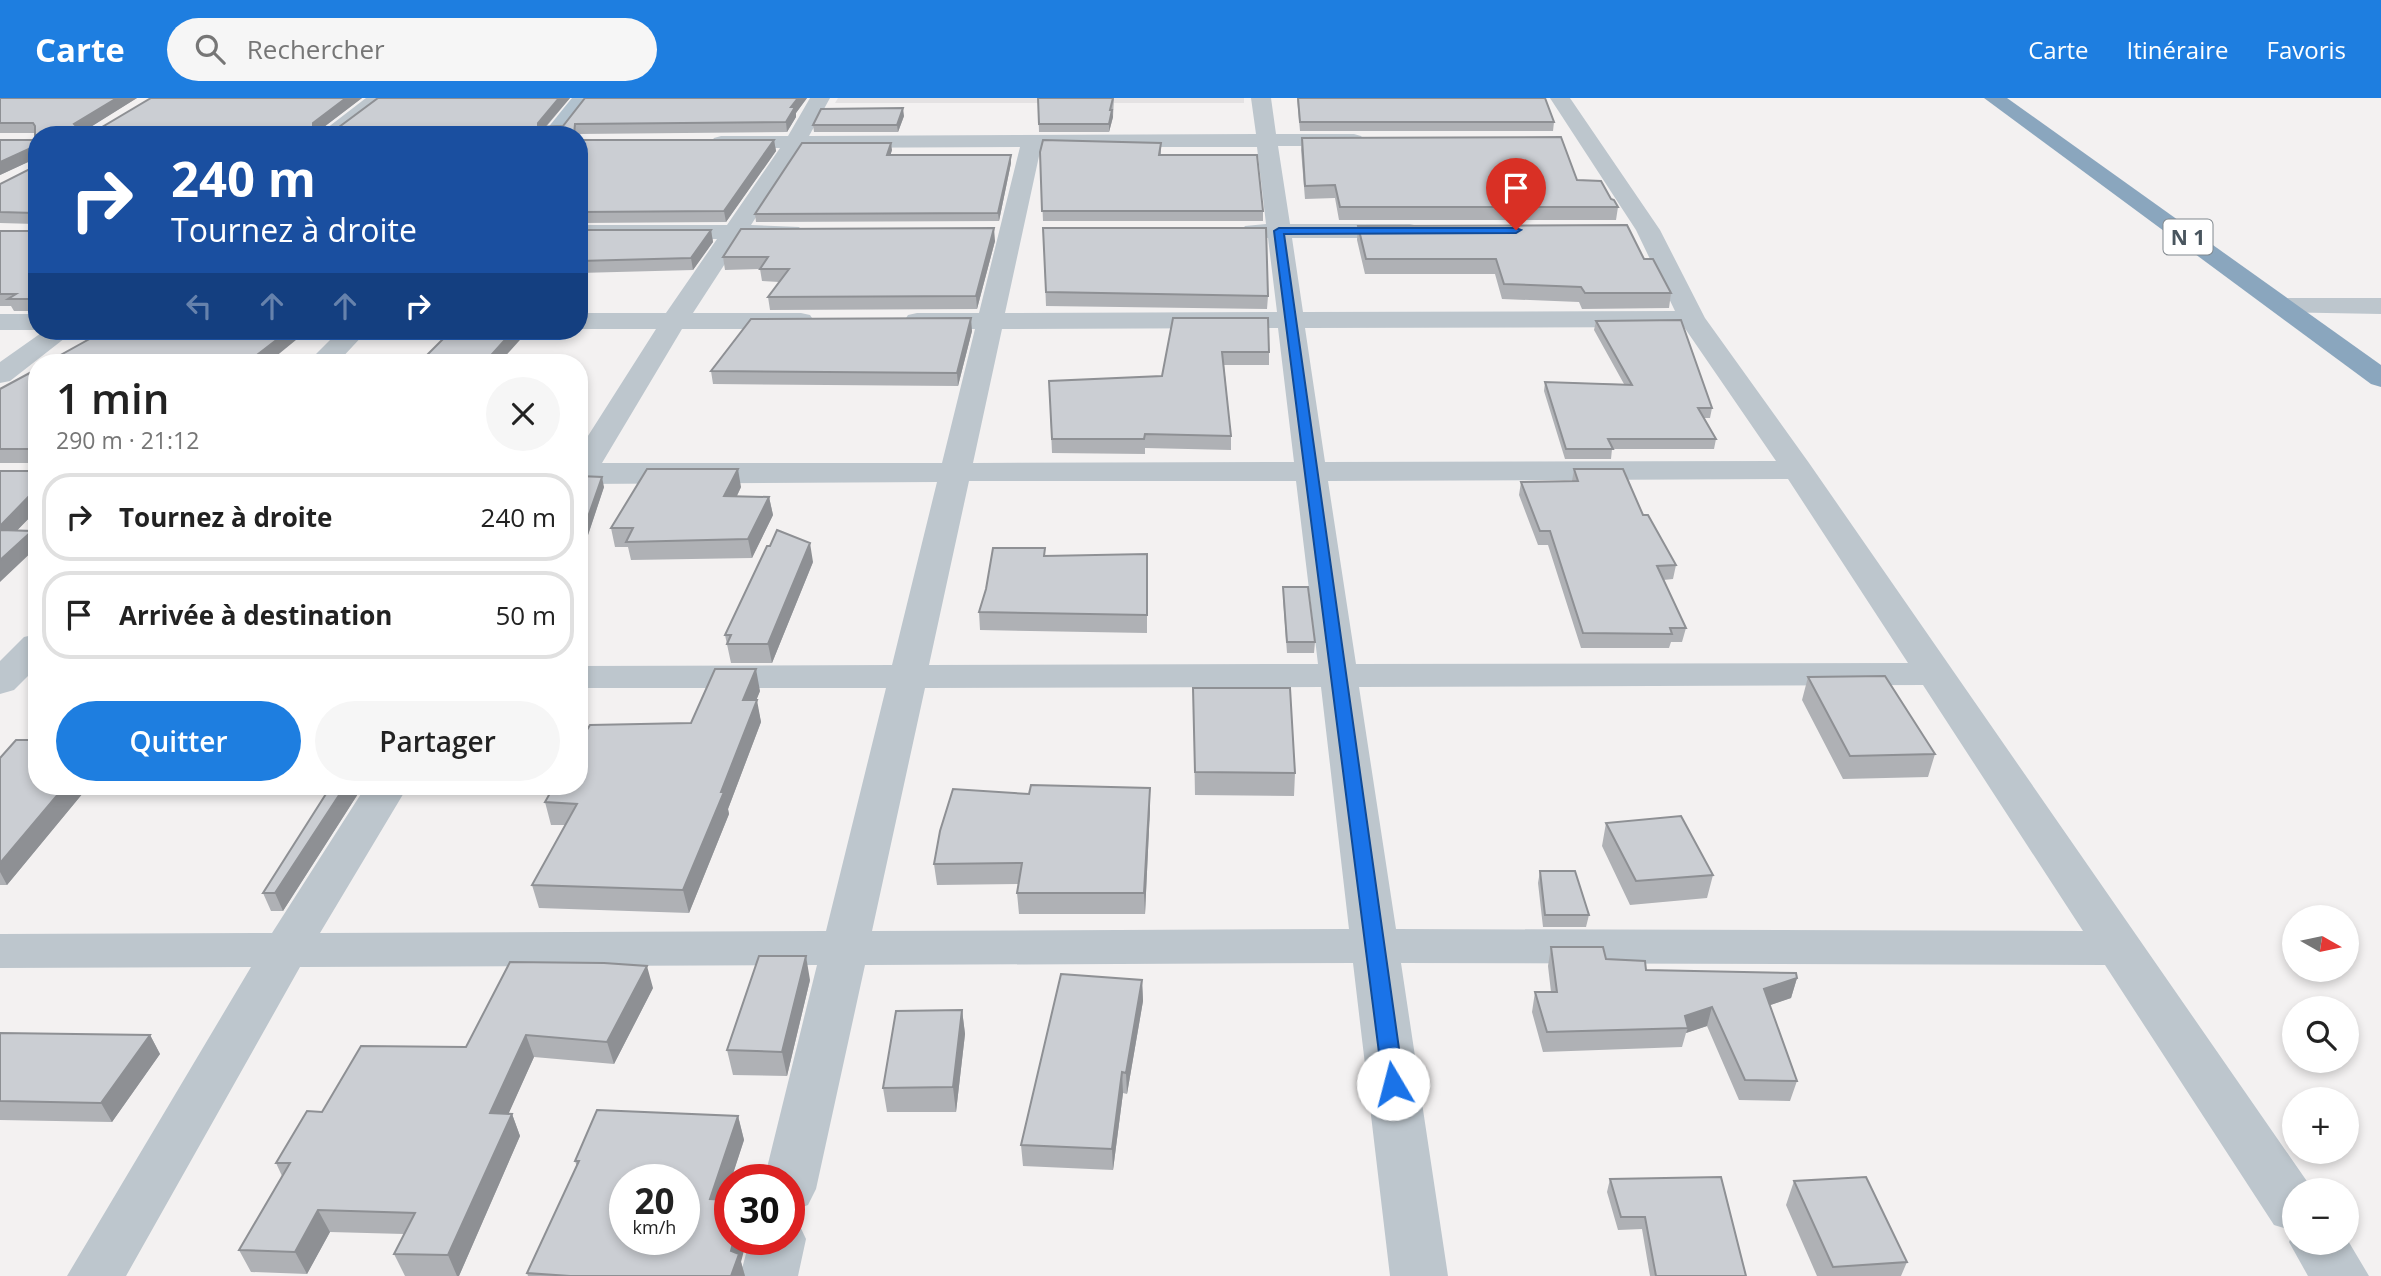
<!DOCTYPE html>
<html lang="fr">
<head>
<meta charset="utf-8">
<style>
	:root { --surface:#fff; --page:#f6f6f6; --text:#222; --muted:#767676; --line:#e0e0e0; --accent:#1e7ee0 }
	body { margin:0; font-family:"Open Sans",sans-serif; background:var(--page); color:var(--text); height:100vh; display:flex; flex-direction:column; font-size:26px; white-space:nowrap }
	* { box-sizing:border-box; margin:0 }
	p { font-size:23px; color:var(--muted) }
	.icon { flex:none; width:38px; height:38px; fill:none; stroke:currentColor; stroke-width:2; stroke-linecap:round; stroke-linejoin:round }
	.map { position:relative; flex:1; overflow:hidden }
	.drawer { position:absolute; left:28px; top:256px; width:560px; height:441px; display:flex; flex-direction:column; background:var(--surface); border-radius:28px; box-shadow:0 4px 10px #0003 }
	.drawer>* { flex:none }
	.top-card { position:absolute; left:28px; top:28px; width:560px; height:214px; border-radius:28px; box-shadow:0 4px 10px #0003; background:#1a4fa0; color:#fff; overflow:hidden }
	.needle { width:46px; rotate:99deg }
	.tools { position:absolute; left:2282px; top:807px; display:grid; gap:14px }
	.tools a { display:grid; place-items:center; width:77px; height:77px; border-radius:50%; background:var(--surface); box-shadow:0 4px 10px #0003; font-size:35px }
	.speed { position:absolute; left:609px; top:1066px; display:flex; gap:14px; font-size:35px; font-weight:700; text-align:center }
	.speed>* { display:grid; place-content:center; width:91px; height:91px; border-radius:50%; background:var(--surface); box-shadow:0 4px 10px #0003; line-height:1 }
	.speed small { font-size:18px; font-weight:400 }
	.speed .limit { border:10px solid #d22; background:#fff; color:#111 }
	.pin { position:absolute; display:grid; place-items:center; width:60px; height:60px; color:#fff; margin:-72px -30px; border-radius:50% 50% 50% 0; rotate:-45deg; box-shadow:0 0 7px #0007 }
	.pin .icon { rotate:45deg }
	.me { position:absolute; width:77px; margin:-38px; rotate:352deg; stroke-linejoin:round; filter:drop-shadow(0 0 5px #0008) }
	.turn { display:flex; align-items:center; gap:24px; height:147px; padding:0 28px; font-size:32px }
	.turn .icon { width:91px; height:91px; stroke-width:2.5 }
	.turn b { display:block; font-size:49px; line-height:60px }
	.lanes { display:flex; align-items:center; height:66px; padding:0 28px; background:#0003; justify-content:center; gap:35px; direction:ltr }
	.lanes .off { opacity:.35 }
	.round { display:grid; place-items:center; flex:none; width:74px; height:74px; border-radius:37px; background:var(--page) }
	.summary { display:flex; align-items:center; justify-content:space-between; height:119px; padding:0 28px }
	h1 { font-size:42px; font-weight:600; line-height:52px }
	.action { display:flex; gap:14px; margin-top:auto; padding:14px 28px }
	.action a { flex:1; height:80px; border-radius:42px; background:var(--accent); color:#fff; font-size:28px; font-weight:600; line-height:80px; text-align:center }
	.action a+a { background:var(--page); color:var(--text) }
	ul { padding:0; list-style:none }
	li { display:flex; align-items:center; gap:21px; height:88px; margin:0 14px 10px; padding:0 14px; border:4px solid var(--line); border-radius:28px }
	li div { flex:1 }
	li b { display:block; font-size:26px }
	li em { font-style:normal }
	header { display:flex; align-items:center; gap:42px; box-sizing:border-box; height:98px; padding:0 35px; background:var(--accent); color:#fff }
	header strong { font-size:33px }
	nav { display:flex; gap:38px; margin-inline-start:auto; font-size:24px }
	.search { width:490px; height:63px; background:var(--page); display:flex; align-items:center; gap:18px; box-sizing:border-box; padding:0 24px; border-radius:38px; color:var(--muted); font-size:26px }
	.map>svg:first-child { display:block }
</style>
</head>
<body>
<header>
<strong>Carte</strong>
<div class="search"><svg class="icon" aria-label="search" viewBox="0 0 24 24"><circle cx="10" cy="10" r="6"/><path d="M15 15l6 6"/></svg>Rechercher</div>
<nav><a>Carte</a><a>Itinéraire</a><a>Favoris</a></nav>
</header>
<div class="map">
<svg width="2381" height="1178" viewBox="0 0 2381 1178">
	<rect width="100%" height="100%" fill="#f3f1f1"/>
	<path fill="#e4e2e3" d="M838 0H1244V5H835Z"/>
	<g fill="none" stroke-linecap="round" stroke-linejoin="round">
		<path fill="#bdc6cd" fill-rule="evenodd" d="M366 0H389L341 37H318Z
			M810 0H830L809 38 1256 36 1251 0H1271L1276 36H1354L1361 38 1364 42 1361 46 1354 48H1278L1290 126H1410L1418 128 1422 133 1418 138 1410 140H1292L1303 214 1675 213 1636 132 1550 0H1570L1660 132 1705 220 1809 365 2313 1092H2294V1144H2347V1141L2369 1178H2308L2289 1144 2294 1133 2274 1127 2105 867 1401 865 1448 1178H1390L1353 865 865 867 816 1091 808 1107 789 1114V1082H764L817 867 300 869 126 1178H67L251 869 0 870V836L272 835 366 688H408L320 835 826 833 886 590H579V568L892 567 937 384 579 386V352L656 231H579V215H666L717 141H579V127H727L780 50H721L714 48 711 44 714 40 721 38H788ZM1020 49 979 215H917L908 217 904 223 908 229 917 231H975L942 365H602L682 231H801L810 229 814 223 810 217 801 215H693L741 141 799 139 803 134 799 129 751 127 801 50ZM1041 49H1257L1266 126 1245 128 1241 133 1245 138 1268 140 1277 214 1005 215ZM1684 229 1776 363 1325 364 1305 230ZM1278 230 1294 364 973 365 1002 231ZM1788 381 1908 565 1356 566 1328 383ZM969 383H1296L1318 566 929 567ZM1923 587 2083 833 1396 831 1359 589ZM1321 589 1349 831 872 833 925 590Z
			M2284 200H2381V216L2275 214 2271 208 2275 202Z
			M0 216H37V232H0Z
			M44 233H74L10 283 0 285V264Z
			M339 233H367L338 264H308Z
			M37 536V569L14 592 0 596V563L24 539Z
			M789 1121 798 1124 806 1141 798 1178H740L750 1141H789Z"/>
		<path fill="#b2c2ce" fill-rule="evenodd" d="M572 0H592L563 37H542Z"/>
		<path fill="#8aa6be" fill-rule="evenodd" d="M1984 0H2007L2381 267V289L2371 286Z"/>
	</g>
	<path fill="#afb1b5" d="M0 0H137L90 29H102L151 0H362L324 29H339L570 0 546 29 563 28 585 0H807L796 15V19L787 34 577 36 37 37V213H14L11 208H0V133H32L35 131V126L0 125V86L34 69V61L0 77V42H33L35 40V35H0Z
		M1038 0H1114L1113 19 1109 34H1039Z
		M1297 0H1545L1554 24 1553 33H1300Z
		M904 18 898 34H814L813 27Z
		M1302 40 1577 82 1611 101 1618 109 1616 122H1339L1335 100 1305 101 1301 52Z
		M579 42H774L776 53 726 124 579 125Z
		M1161 45V57L1263 113V123H1043L1040 54Z
		M892 52 890 57H1011V65L999 123 756 124 755 116Z
		M1358 128 1644 161 1671 195 1669 210 1582 211 1579 204 1502 201 1495 176H1365L1357 142Z
		M1043 130 1268 198 1267 211 1046 208Z
		M579 132H711L713 144 693 172 579 175Z
		M995 143 977 211 770 212 768 199 779 184 762 183 760 171 725 172 723 159Z
		M1173 220 1269 254V267H1224L1231 338V352L1145 350V356L1052 355 1049 283 1162 278Z
		M1596 223 1712 310 1710 320H1704L1716 341 1714 351H1612L1611 361H1565L1544 293 1545 284 1624 286 1594 232Z
		M307 233 86 243 82 234Z
		M972 233 958 288 713 286 711 273Z
		M37 271V412L17 432 0 484 32 373V365H0V291Z
		M1574 371 1643 417 1676 467 1673 481 1663 482 1686 530 1682 544H1671L1669 550H1581L1548 447H1538L1519 397 1521 384 1572 383Z
		M579 378 604 389 584 449 579 450Z
		M741 389 737 398 769 399 773 417 752 460 631 462 628 449H615L611 430Z
		M1147 456V535L980 532 979 514 1045 458Z
		M813 464 772 565H731L725 537Z
		M1283 489 1315 544 1314 555H1287L1283 500Z
		M1808 579 1935 656 1928 679 1843 681 1802 602Z
		M1193 590 1295 675 1294 698 1195 697Z
		M760 593 756 602 761 624 728 711 729 716 689 815 539 810 532 787 565 727H551L545 704 691 625Z
		M0 660 37 688H363L283 813H271L263 795 328 693H169L165 697 83 695 7 787H0Z
		M1150 710 1145 816H1019L1017 795 1019 786 937 787 934 766Z
		M1606 725 1713 777 1707 800 1630 807 1602 748Z
		M1540 773 1589 817 1586 829H1543L1538 785Z
		M1551 849 1606 861 1646 872 1797 880 1791 900 1770 907 1797 983 1790 1003 1739 1002 1707 928 1686 935 1682 949 1543 954 1532 914 1535 894H1551L1548 868Z
		M810 882 787 978 733 977 727 952Z
		M1142 882 1143 903 1127 996 1123 995 1113 1072 1023 1068 1021 1047Z
		M653 890 614 966 534 959 508 1016H512L520 1038 459 1178H405L394 1156 404 1136 330 1134 307 1176 251 1174 239 1152 282 1078 276 1065 322 1014Z
		M962 912 965 936 956 1014H887L883 990Z
		M0 935 150 937 160 956 112 1024 0 1022Z
		M738 1018 744 1042 724 1102 745 1178H528L527 1175 577 1069 575 1063Z
		M1610 1081 1746 1178H1650L1642 1131 1618 1132 1607 1094Z
		M1794 1083 1907 1164 1901 1178H1817L1786 1107Z"/>
	<path fill="#8e9094" d="M117 0H137L78 37 74 26Z
		M346 0H362L316 35 313 29V25Z
		M559 0H570L540 35 538 25Z
		M798 0H807L796 15V19L787 34 786 24 791 9Z
		M903 10 904 18 898 34 897 27Z
		M1112 12 1113 19 1109 34V26Z
		M774 42 776 53 726 124 724 113Z
		M891 45 892 52 888 65 887 57Z
		M33 49 37 60 0 77V64Z
		M1011 57V65L999 123 998 115Z
		M994 130 995 143 977 211 976 198Z
		M711 132 713 144 693 172 691 160Z
		M971 220 972 233 958 288 957 275Z
		M288 233H307L269 264H248Z
		M513 233H528L500 264H485Z
		M738 371 741 389 728 416 724 398Z
		M602 379 604 389 584 449 581 439Z
		M37 390V412L4 446 0 439V428Z
		M769 399 773 417 752 460 748 441Z
		M32 433 37 443V449L0 484V462Z
		M810 445 813 464 772 565 768 546Z
		M756 571 760 593 748 623 743 602Z
		M757 602 761 624 728 711 729 716 689 815 683 792Z
		M65 688H79L83 695 7 787 0 774V765Z
		M160 688H166L169 693 165 697Z
		M345 688H363L283 813 275 795Z
		M1150 690V710L1145 816 1144 795Z
		M806 858 810 882 787 978 782 954Z
		M647 868 653 890 614 966 607 944Z
		M1797 880 1791 900 1759 911 1764 891Z
		M1142 882 1143 903 1127 996 1126 975Z
		M1712 909 1707 928 1686 935 1688 930 1685 918Z
		M962 912 965 936 956 1014 953 989Z
		M150 937 160 956 112 1024 101 1005Z
		M526 937 534 959 499 1037 490 1015Z
		M1122 974 1123 995 1113 1072 1112 1051Z
		M512 1016 520 1038 459 1178H457L448 1157Z
		M738 1018 744 1042 731 1082H730V1085L716 1125 710 1101Z
		M318 1112 330 1134 307 1176 295 1154Z
		M734 1141H747L741 1164 745 1178H731V1153Z"/>
	<path fill="#cbced3" stroke="#8e9094" stroke-width="2" fill-rule="evenodd" d="M0 0H117L74 26 77 29H102L151 0H346L313 25V29H339L378 0H559L538 25V29L563 28 585 0H798L791 9H795L786 24 575 26 574 37H37V201H8L16 196H0V133H32L35 131 34 115 0 114V86L34 69 33 49 0 64V42H33L35 40V28L33 25H0Z
		M1038 0H1113L1110 12H1112L1109 26H1039Z
		M1298 0H1545L1554 24H1300Z
		M903 10 897 27H813L821 11Z
		M1561 39 1577 82 1601 83 1611 101 1614 102 1618 109H1340L1335 87 1305 88 1302 40Z
		M579 42H774L724 113 579 114Z
		M1043 42 1161 45 1159 57H1257L1263 113H1042L1040 54Z
		M802 45H891L887 57H1011L998 115 755 116Z
		M1627 127 1644 161H1653L1671 195H1585L1581 189 1504 186 1496 161H1366L1358 128Z
		M994 130 976 198 768 199 789 171H760L768 159H723L741 131Z
		M1043 130H1266L1268 198 1046 194Z
		M579 132H711L691 160 579 163Z
		M971 220 957 275 711 273 751 221Z
		M1173 220H1268L1269 254H1222L1231 338 1145 336 1144 341H1052L1049 283 1162 278Z
		M1681 222 1712 310H1698L1716 341H1608L1613 351H1566L1545 284 1632 287 1596 223Z
		M83 233H288L248 264H48L102 234H82Z
		M451 233H513L485 264H420Z
		M37 271V390L0 428V373H32V351H0V291Z
		M647 371H738L724 398 769 399 748 441 626 444 633 430H611Z
		M1574 371H1623L1643 417H1648L1676 467 1657 468 1686 530H1670L1672 536 1583 535 1550 433H1540L1521 384 1578 383Z
		M579 378 602 379 581 439H579Z
		M0 432 32 433 0 462Z
		M777 432 810 445 768 546H727L731 537H725L767 448H770Z
		M993 450H1045L1044 458 1147 456V517L979 514 986 491Z
		M1283 489H1308L1315 544H1287Z
		M715 571H756L743 602H757L721 694H724L683 792 532 787 577 706 545 704 554 688H579V645L590 627 691 625Z
		M1885 578 1935 656 1850 658 1808 579Z
		M1193 590H1290L1295 675 1195 674Z
		M37 634V688H65L0 765V660L16 642H29Z
		M1031 687 1150 690 1144 795H1017L1022 765 934 766 940 733 953 691 1029 696Z
		M331 688H345L275 795H263Z
		M1681 718 1713 777 1636 783 1606 725Z
		M1540 773H1575L1589 817H1545Z
		M1551 849H1603L1606 861 1645 863 1646 872 1796 875 1797 880 1764 891 1797 983 1745 982 1712 909 1685 918 1688 930 1547 934 1535 894H1557Z
		M759 858H806L782 954 727 952Z
		M510 864 604 865 647 868 607 944 526 937 490 1015 512 1016 448 1157 394 1156 415 1115 318 1112 295 1154 239 1152 290 1065H276L307 1013 322 1014 361 948 466 949Z
		M1061 876 1142 882 1126 975 1122 974 1112 1051 1021 1047Z
		M962 912 953 989 883 990 896 913Z
		M0 935 150 937 101 1005 0 1003Z
		M597 1012 738 1018 710 1101 730 1102V1141H734L731 1153 739 1156 731 1178H570L527 1175 579 1063H575ZM625 1082H684V1141H625Z
		M1721 1079 1746 1178H1656L1645 1119H1621L1610 1081Z
		M1866 1079 1907 1164 1833 1169 1794 1083Z"/>
	<path fill="#1a73e8" stroke="#114b97" stroke-width="2" d="M1279 130H1516L1521 132 1516 135 1284 136 1404 986 1401 992 1393 994 1386 992 1383 986 1274 133Z"/>
	<g text-anchor="middle" dominant-baseline="central" stroke-width="5" stroke-linejoin="round" paint-order="stroke">
		<rect fill="#fff" stroke="#80888e" stroke-width="2" x="2163.5" y="121.5" width="49" height="35" rx="5"/>
		<g font-size="21" font-weight="bold" fill="#49555e">
			<text x="2188" y="139">N 1</text>
		</g>
	</g>
</svg>
<div class="tools">
<a><svg class="needle" viewBox="-14 -14 28 28"><path d="M0-13l5 13h-10z" fill="#e53935"/><path d="M0 13l5-13h-10z" fill="#767676"/></svg></a>
<a><svg class="icon" aria-label="search" viewBox="0 0 24 24"><circle cx="10" cy="10" r="6"/><path d="M15 15l6 6"/></svg></a>
<a>+</a>
<a>−</a>
</div>
<div class="speed"><div>20<small>km/h</small></div><div class="limit">30</div></div>
<div class="pin" style="left:1516px;top:132px;background:#d93025"><svg class="icon" aria-label="arrive" viewBox="0 0 24 24"><path d="M6 21V4h12l-3 4 3 4H6"/></svg></div>
<svg class="me" style="left:1393px;top:986px" viewBox="-20 -20 40 40"><circle r="19" fill="#fff"/><path d="M0-13L10 11 0 6-10 11z" fill="#1a73e8"/></svg>
<div class="top-card">
<div class="turn"><svg class="icon" aria-label="right" viewBox="0 0 24 24"><path d="M7 20v-9h11M14 6l5 5-5 5"/></svg><div><b>240 m</b>Tournez à droite</div></div>
<div class="lanes"><svg class="icon off" aria-label="left" viewBox="0 0 24 24"><path d="M17 20v-9H6M10 6l-5 5 5 5"/></svg><svg class="icon off" aria-label="ahead" viewBox="0 0 24 24"><path d="M12 20V5M6 11l6-6 6 6"/></svg><svg class="icon off" aria-label="ahead" viewBox="0 0 24 24"><path d="M12 20V5M6 11l6-6 6 6"/></svg><svg class="icon" aria-label="right" viewBox="0 0 24 24"><path d="M7 20v-9h11M14 6l5 5-5 5"/></svg></div>
</div>
<section class="drawer">
<div class="summary"><div><h1>1 min</h1><p>290 m · 21:12</p></div><a class="round"><svg class="icon" aria-label="close" viewBox="0 0 24 24"><path d="M6 6l12 12M18 6L6 18"/></svg></a></div>
<ul>
<li><svg class="icon" aria-label="right" viewBox="0 0 24 24"><path d="M7 20v-9h11M14 6l5 5-5 5"/></svg><div><b>Tournez à droite</b></div><em>240 m</em></li>
<li><svg class="icon" aria-label="arrive" viewBox="0 0 24 24"><path d="M6 21V4h12l-3 4 3 4H6"/></svg><div><b>Arrivée à destination</b></div><em>50 m</em></li>
</ul>
<div class="action"><a>Quitter</a><a>Partager</a></div>
</section>
</div>
</body>
</html>
